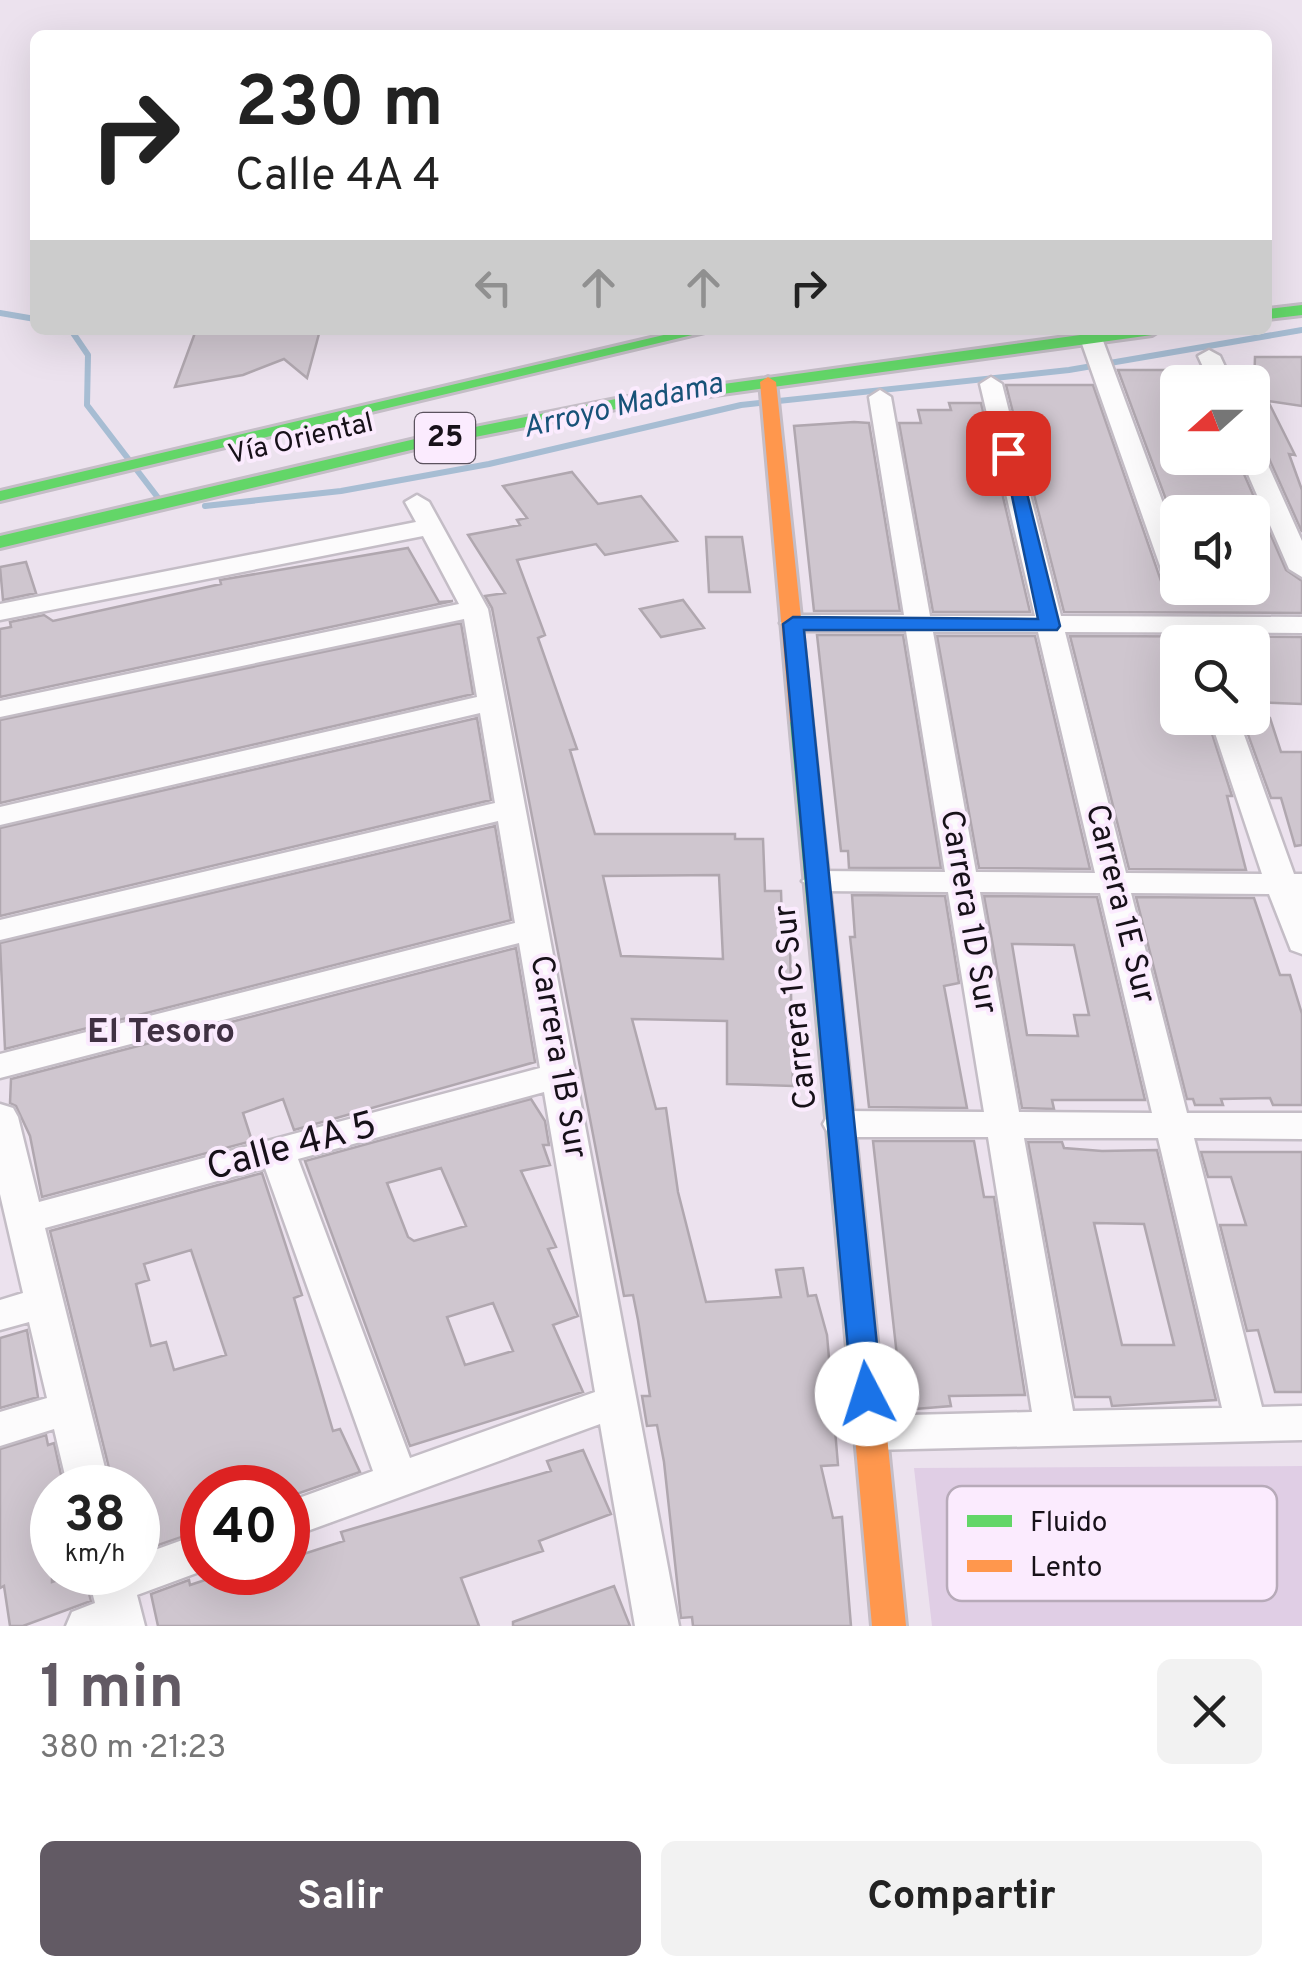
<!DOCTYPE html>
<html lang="es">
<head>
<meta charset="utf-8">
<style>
	:root { --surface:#fff; --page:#f2f2f2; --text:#222; --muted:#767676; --accent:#625a64 }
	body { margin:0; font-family:Overpass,sans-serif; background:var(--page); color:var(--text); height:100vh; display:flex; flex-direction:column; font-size:38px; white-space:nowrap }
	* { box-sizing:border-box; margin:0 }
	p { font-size:32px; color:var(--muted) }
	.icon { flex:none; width:55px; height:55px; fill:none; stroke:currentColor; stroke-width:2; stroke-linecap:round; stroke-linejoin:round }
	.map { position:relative; height:1626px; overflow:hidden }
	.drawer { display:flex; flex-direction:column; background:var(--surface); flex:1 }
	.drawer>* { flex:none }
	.guide { position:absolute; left:30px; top:30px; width:1242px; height:305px; border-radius:15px; box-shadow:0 10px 40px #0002; background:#fff; color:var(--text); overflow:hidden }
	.needle { width:65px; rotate:249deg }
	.buttons { position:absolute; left:1160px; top:365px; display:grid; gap:20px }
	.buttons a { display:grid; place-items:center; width:110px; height:110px; border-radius:15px; background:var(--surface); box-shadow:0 10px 40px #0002; font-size:50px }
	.speed { position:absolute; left:30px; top:1465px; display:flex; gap:20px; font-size:50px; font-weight:700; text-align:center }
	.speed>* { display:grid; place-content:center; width:130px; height:130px; border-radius:50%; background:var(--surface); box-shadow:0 10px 40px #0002; line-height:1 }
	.speed small { font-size:25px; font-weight:400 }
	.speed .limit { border:15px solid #d22; background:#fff; color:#111 }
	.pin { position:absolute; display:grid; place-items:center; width:85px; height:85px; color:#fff; margin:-42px; border-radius:20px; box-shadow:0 5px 15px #0006 }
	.me { position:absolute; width:110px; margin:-55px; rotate:355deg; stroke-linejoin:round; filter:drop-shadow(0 0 8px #0008) }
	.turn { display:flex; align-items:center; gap:35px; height:210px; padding:0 40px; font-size:45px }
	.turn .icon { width:130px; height:130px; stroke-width:2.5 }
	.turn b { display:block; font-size:70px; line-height:85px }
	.lanes { display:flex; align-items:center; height:95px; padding:0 40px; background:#0003; justify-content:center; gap:50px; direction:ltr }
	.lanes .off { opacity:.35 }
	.round { display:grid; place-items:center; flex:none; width:105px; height:105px; border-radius:15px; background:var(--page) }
	.summary { display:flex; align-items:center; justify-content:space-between; height:170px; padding:0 40px }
	h1 { font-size:60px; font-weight:700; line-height:75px; color:var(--accent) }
	.action { display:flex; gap:20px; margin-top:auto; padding:20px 40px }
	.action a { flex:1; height:115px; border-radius:15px; background:var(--accent); color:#fff; font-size:40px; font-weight:700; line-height:115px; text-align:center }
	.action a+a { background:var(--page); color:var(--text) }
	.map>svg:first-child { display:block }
</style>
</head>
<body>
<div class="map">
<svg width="1302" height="1626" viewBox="0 0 1302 1626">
	<rect width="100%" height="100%" fill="#ece2ee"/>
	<path fill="#e0cee5" d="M1302 1466V1626H932L914 1468Z"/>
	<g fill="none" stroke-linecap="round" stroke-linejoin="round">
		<path stroke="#a7bdd3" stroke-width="6" d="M0 313 35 319
			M71 330 88 355 87 405 159 499
			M205 506 341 491 489 464 741 405 1069 370 1302 330"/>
	</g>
	<path fill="#cfc6cf" stroke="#b0a7af" stroke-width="2.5" fill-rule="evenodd" d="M196 330H320L307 378 284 359 243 375 175 387Z
		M1255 357H1302V406L1268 401 1295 455 1289 454 1302 490V532L1267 454 1252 446Z
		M1118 370H1178V458H1237L1286 570 1302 581V613L1064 612 1006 385H1093L1161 581 1180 592 1183 588H1252V512H1178V532Z
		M949 403H981L1030 612H933L899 423H921L918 410H951Z
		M854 422 869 423 900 611H814L794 426Z
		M572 472 598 504 641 496 677 541 605 555 596 544 517 560 545 635 538 638 577 749 570 750 595 834H735V839H763L765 891H781L782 921H787L790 946 793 1086 727 1084V1021L632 1019 656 1109 666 1108 678 1192 706 1302 781 1297 776 1270 803 1268 808 1296 816 1295 827 1335 838 1465 821 1466 833 1518 842 1517 851 1626H693L692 1617 681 1618 664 1462 657 1425 647 1426 642 1396H650L638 1320 633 1295 624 1296 492 608 485 596 505 593 468 535 520 525 517 520 527 518 503 486ZM719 875 723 959 621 956 603 876Z
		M706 537H742L750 592H709Z
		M408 548 439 602 453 601 0 697V629L11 627 10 622 44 615 53 621 221 584 220 580Z
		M26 562 36 593 3 600 0 567Z
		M683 600 704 628 661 637 640 609Z
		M461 623 473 694 0 803V720Z
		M817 635H903L941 868H849L848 851H841Z
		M937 636H1035L1090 869 979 868Z
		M1070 636 1302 637V704L1252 702V642H1174L1178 718H1207L1232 796H1227L1246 870 1129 869Z
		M477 718 491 800 0 916V828Z
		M1242 718H1270L1281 752H1302V845L1295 846 1281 798H1271Z
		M495 826 511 920 5 1049 0 943Z
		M852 895 945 896 959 983 944 986 967 1108 869 1107 850 937H855Z
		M984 896 1097 897 1145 1100H1052L1054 1109 1022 1108ZM1012 944 1074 945 1089 1015H1074L1078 1036 1027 1035Z
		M1136 897 1254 898 1280 975H1290L1302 1014V1105H1273L1270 1098 1221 1099 1223 1105H1195L1193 1099H1187Z
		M516 948 535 1062 294 1130 283 1099 243 1113 252 1141 42 1197 30 1136 16 1106 10 1103 11 1079Z
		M531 1099 545 1121 549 1145H543L550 1165 521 1171 556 1247 548 1249 578 1316 553 1325 583 1392 410 1446 305 1161ZM441 1168 466 1226 414 1241 408 1237 387 1183ZM493 1303 513 1351 465 1365 447 1317Z
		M873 1141H974L984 1197H994L1025 1395 949 1396 951 1406 903 1410Z
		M1028 1142H1062L1064 1148 1102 1151 1157 1150 1216 1400 1112 1406 1110 1397H1075ZM1094 1223 1144 1224 1174 1345H1122Z
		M1201 1152H1302V1392H1275L1258 1330 1247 1331 1220 1225H1246L1231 1177H1208Z
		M262 1173 302 1295 294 1298 333 1431 340 1429 360 1472 288 1497V1488H202V1530L138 1552V1488H114L50 1231ZM191 1250 226 1355 174 1370 166 1342 151 1346 136 1284 149 1280 144 1264Z
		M27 1330 38 1397 0 1408V1338Z
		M46 1435 48 1445 54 1443 64 1488H52V1582L83 1572 91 1601 23 1626H10L4 1586 0 1588V1449Z
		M583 1450 611 1514 539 1541 543 1551 461 1578 479 1626H158L151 1594 189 1580 190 1585 229 1572H288V1559L344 1541 341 1532 551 1471 547 1461Z
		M614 1586 630 1626H513V1622Z"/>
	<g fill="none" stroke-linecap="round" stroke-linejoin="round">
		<g stroke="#c4bdc6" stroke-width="5">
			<path id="street" d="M1091 332 1102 338 1178 544 1179 588 1165 580 1080 338Z
				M1209 350 1220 356 1232 382H1210L1198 356Z
				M991 377 1002 384 1061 616 1302 617V633L1065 632 1126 873 1262 874 1210 718H1238L1294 874H1302V954L1291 950 1269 894 1131 893 1187 1113H1302V1139L1194 1138 1262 1407 1302 1406V1440L871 1450 856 1445 850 1433 856 1421 871 1416 1032 1412 988 1137H841L828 1133 823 1124 828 1115 841 1111 984 1112 948 892 818 891 802 881 818 871 945 872 906 631H793L780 623 793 615H904L869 397 880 390 891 397 930 616H1035L980 384ZM933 632H1038L1095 873 976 872ZM980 892 1100 893 1152 1113 1019 1112ZM1024 1138H1158L1222 1408 1073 1411Z
				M1252 449 1264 456 1302 541V577L1289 569 1241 458H1252Z
				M417 495 429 502 488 609 679 1626H635L600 1424 288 1538V1502L373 1471 265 1168 45 1228 110 1488H68L54 1429 0 1446V1412L47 1398 29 1322 0 1330V1300L23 1293 0 1194V1104L13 1108 18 1117 39 1202 540 1068 519 943 0 1078V1054L515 923 498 821 0 940V920L495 803 480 713 0 825V807L477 697 464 619 0 717V701L459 604 423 536 0 620V604L416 522 405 502ZM544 1092 595 1392 410 1458 298 1159Z
				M202 1533V1571L137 1595 145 1626H66L72 1612 95 1603 87 1572H138V1556Z"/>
		</g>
		<g stroke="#c4bdc6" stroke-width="6">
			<path id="fast" d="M1302 305V315L1268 319V309Z
				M685 330H713L0 501V491Z
				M1117 330H1160L1152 335 621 408 415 449 0 548V536L415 439 621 398Z
				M801 716 812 722 887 1436 882 1445 871 1449 860 1445 855 1436 790 722Z"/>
		</g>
		<g stroke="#c4bdc6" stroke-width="6">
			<path id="slow" d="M768 377 776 382 812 722 801 728 790 722 760 382Z
				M871 1423 882 1427 887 1436 906 1626H872L855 1436 860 1427Z"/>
		</g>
		<use href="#street" fill="#fcfbfc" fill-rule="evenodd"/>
		<use href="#fast" fill="#63d668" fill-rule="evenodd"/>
		<use href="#slow" fill="#ff974d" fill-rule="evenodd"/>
	</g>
	<path fill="#1a73e8" stroke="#114b97" stroke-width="2.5" d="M1002 449 1017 453 1060 626 1057 630H804L882 1394 878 1403 867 1407 856 1403 852 1394 783 624 793 617 1038 619Z"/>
	<g text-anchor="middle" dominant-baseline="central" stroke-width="8" stroke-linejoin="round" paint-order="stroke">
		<g font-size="28" fill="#171119" stroke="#fbebfe">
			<text transform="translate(301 440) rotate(-13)">Vía Oriental</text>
		</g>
		<g font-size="30" font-style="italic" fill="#175278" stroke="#fbebfe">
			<text transform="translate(623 407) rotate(-13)">Arroyo Madama</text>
		</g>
		<rect fill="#fbebfe" stroke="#5b525e" stroke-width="2.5" x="415" y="413" width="60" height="50" rx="8"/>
		<g font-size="30" font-weight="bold" fill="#171119">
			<text x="445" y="438">25</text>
		</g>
		<g font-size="32" fill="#171119" stroke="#fbebfe">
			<text transform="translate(1119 904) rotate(76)">Carrera 1E Sur</text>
			<text transform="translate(967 912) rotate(80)">Carrera 1D Sur</text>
			<text transform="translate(797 1007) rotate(-96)">Carrera 1C Sur</text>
			<text transform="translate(557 1057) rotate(80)">Carrera 1B Sur</text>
		</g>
		<g font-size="35" font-weight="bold" fill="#403143" stroke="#fbebfe">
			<text x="161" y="1033">El Tesoro</text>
		</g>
		<g font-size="38" fill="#171119" stroke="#fbebfe">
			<text transform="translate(292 1148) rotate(-15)">Calle 4A 5</text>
		</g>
	</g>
	<rect x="947" y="1486" width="330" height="115" rx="15" fill="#fbebfe" stroke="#b7aab9" stroke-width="2.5"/>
	<rect x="967" y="1515" width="45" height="12" fill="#63d668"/>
	<rect x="967" y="1560" width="45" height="12" fill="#ff974d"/>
	<g font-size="28" fill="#171119">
		<text x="1030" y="1531">Fluido</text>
		<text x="1030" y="1576">Lento</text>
	</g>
</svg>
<div class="buttons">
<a><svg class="needle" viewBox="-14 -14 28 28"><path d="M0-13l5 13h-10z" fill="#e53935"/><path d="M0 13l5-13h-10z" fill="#767676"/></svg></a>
<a><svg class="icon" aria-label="sound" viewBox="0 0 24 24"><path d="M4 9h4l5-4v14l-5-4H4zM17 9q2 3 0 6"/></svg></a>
<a><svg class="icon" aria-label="search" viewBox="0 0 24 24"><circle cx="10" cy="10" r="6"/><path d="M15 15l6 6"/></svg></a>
</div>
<div class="speed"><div>38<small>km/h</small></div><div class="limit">40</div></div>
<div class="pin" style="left:1008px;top:453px;background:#d93025"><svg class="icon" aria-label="arrive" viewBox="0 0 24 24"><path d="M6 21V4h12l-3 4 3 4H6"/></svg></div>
<svg class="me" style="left:867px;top:1394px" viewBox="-20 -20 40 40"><circle r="19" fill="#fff"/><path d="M0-13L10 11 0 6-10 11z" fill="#1a73e8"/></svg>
<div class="guide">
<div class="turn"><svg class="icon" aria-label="right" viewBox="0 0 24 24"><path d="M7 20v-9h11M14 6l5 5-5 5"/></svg><div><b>230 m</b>Calle 4A 4</div></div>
<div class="lanes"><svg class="icon off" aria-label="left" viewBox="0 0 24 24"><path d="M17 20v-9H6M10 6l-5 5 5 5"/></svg><svg class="icon off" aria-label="ahead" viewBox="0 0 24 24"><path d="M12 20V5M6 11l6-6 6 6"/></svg><svg class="icon off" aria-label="ahead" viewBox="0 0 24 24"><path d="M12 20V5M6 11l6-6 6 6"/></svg><svg class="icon" aria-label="right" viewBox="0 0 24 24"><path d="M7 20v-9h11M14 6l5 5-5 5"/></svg></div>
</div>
</div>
<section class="drawer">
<div class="summary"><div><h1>1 min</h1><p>380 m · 21:23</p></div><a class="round"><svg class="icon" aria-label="close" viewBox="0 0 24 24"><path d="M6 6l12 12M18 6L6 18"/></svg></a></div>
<div class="action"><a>Salir</a><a>Compartir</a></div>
</section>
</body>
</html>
